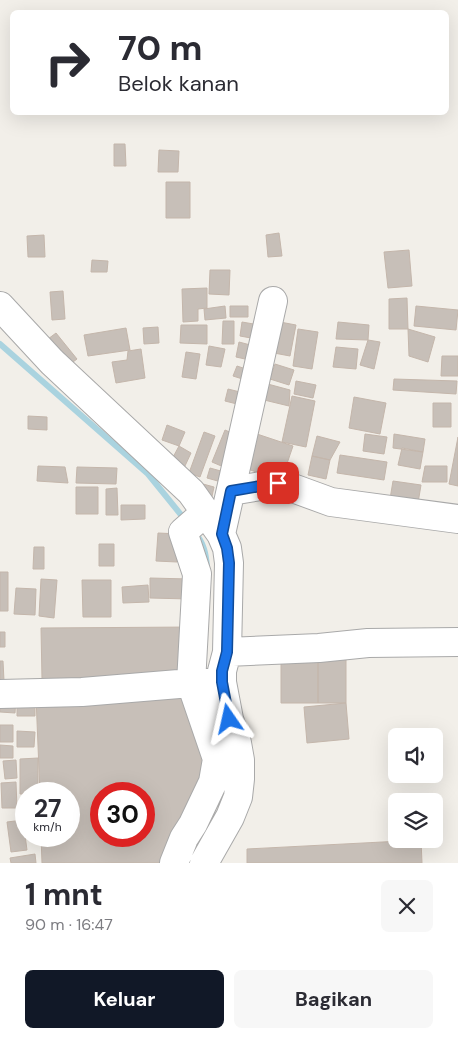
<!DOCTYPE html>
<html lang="id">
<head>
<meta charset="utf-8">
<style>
	:root { --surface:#fff; --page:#f7f7f7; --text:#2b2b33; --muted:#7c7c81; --accent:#111827 }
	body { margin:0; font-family:"DM Sans",sans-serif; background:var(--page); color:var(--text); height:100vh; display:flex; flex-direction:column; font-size:19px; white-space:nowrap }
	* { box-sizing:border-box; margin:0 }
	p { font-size:16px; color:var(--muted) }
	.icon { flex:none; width:28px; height:28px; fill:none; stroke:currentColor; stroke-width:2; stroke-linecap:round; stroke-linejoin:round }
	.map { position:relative; height:863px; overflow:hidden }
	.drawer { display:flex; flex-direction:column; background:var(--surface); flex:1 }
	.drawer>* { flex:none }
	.top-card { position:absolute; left:10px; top:10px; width:439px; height:105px; border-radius:8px; box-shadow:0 5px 20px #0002; background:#fff; color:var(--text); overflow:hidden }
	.buttons { position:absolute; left:388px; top:728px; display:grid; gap:10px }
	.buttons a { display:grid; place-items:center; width:55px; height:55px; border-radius:8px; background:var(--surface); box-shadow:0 5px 20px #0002; font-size:25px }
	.speed { position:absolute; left:15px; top:782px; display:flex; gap:10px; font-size:25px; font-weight:700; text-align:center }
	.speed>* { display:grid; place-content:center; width:65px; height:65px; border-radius:50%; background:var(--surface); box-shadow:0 5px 20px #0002; line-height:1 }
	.speed small { font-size:12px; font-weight:400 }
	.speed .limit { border:8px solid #d22; background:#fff; color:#111 }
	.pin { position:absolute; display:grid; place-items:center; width:42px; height:42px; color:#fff; margin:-21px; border-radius:10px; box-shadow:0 2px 8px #0006 }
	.me { position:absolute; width:55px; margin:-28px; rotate:349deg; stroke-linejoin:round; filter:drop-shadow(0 0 4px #0008) }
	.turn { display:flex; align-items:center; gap:18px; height:105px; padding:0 25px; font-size:22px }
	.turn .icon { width:65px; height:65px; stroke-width:2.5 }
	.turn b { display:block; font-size:35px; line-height:42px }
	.round { display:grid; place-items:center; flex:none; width:52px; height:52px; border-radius:8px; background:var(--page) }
	.head { display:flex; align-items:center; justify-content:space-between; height:85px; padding:0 25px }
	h1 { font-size:30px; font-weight:700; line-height:38px }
	.action { display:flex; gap:10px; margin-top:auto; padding:10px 25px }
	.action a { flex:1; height:58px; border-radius:8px; background:var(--accent); color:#fff; font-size:20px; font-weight:700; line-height:58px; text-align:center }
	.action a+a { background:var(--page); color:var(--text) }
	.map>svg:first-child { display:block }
</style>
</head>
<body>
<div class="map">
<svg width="458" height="863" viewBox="0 0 458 863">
	<rect width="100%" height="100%" fill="#f2efe9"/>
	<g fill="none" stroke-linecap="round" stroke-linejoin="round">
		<path stroke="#aad3df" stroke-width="6" d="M0 344 148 474 186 521
			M195 533C204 543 206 554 207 567"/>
	</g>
	<path fill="#c7bfb8" stroke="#c4b6ab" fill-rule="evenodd" d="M114 144H125L126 166H114Z
		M159 150 179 151 178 172H158Z
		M166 182H190V218H166Z
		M279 233 282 256 268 257 266 235Z
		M44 235 45 257H28L27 236Z
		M409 250 412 286 388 288 384 252Z
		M92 260 108 261 107 272H91Z
		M210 270H230L229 295 209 294Z
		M207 288V308L198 309V321L183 322 182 289Z
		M63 291 65 319 52 320 50 292Z
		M407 298 408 329H389V299Z
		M225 306 226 318 205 320 204 309Z
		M230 306H248V317H230Z
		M416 306 458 310 456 330 414 326Z
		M223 321H234V344H222Z
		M242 322 265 326 262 340 240 336Z
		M280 322 296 325 290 356 274 353Z
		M338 322 369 325 368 340 336 339Z
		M181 325H207V344L180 343Z
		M158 327 159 343 144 344 143 328Z
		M126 328 130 350 88 356 84 335Z
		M298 329 318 332 312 369 293 366Z
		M408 329 435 337 428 362 409 356Z
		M56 333 77 359 65 368 44 342Z
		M368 340 380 342 374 369 360 365Z
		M239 342 258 347 254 361 236 357Z
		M209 346 225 349 221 367 206 365Z
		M336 347 358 349 356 369 333 367Z
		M141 349 145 378 116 383 112 362 127 360 128 351Z
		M186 352 200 354 196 379 182 377Z
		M442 356H458V376H441Z
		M275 364 294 370 289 385 270 379Z
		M237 366 255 372 252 382 233 376Z
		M394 379 457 381 456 394 393 390Z
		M296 381 316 385 313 398 294 394Z
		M264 383 290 390 289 406 260 399Z
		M228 389 248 394 245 406 225 401Z
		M292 396 315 401 306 447 282 442Z
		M354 397 386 403 380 434 349 428Z
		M433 403H451V427H433Z
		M28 416 47 417V430L28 429Z
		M167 425 185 432 179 446 162 440Z
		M225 430 239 436 226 468 212 462Z
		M204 432 215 436 200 477 189 473Z
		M257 434 293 446 281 481 245 468Z
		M365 434 387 437 384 454 363 451Z
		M394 434 425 439 423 452 393 448Z
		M317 436 340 442 330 460 312 456Z
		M458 437V486L449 484Z
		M179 446 191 453 184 468 171 461Z
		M402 448 423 452 420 469 398 465Z
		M340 455 387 462 384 480 337 473Z
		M312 456 330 460 326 479 308 475Z
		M38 466 65 467 68 483 37 481Z
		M425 466H447V482H422Z
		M77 467 117 468 116 484 76 483Z
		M210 468 228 473 225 483 207 478Z
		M393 481 421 485 418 503 390 499Z
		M203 484 214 487 211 501 200 499Z
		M76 487H98V514H76Z
		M117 488 118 515H106V489Z
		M121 505H145V519L121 520Z
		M158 533 179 534 177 562 156 561Z
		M99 544H114V566H99Z
		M34 547H44V569H33Z
		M0 572H8V611H0Z
		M150 578 189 579V599L150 598Z
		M41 579 57 580 54 618 39 616Z
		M82 580H111V617H83Z
		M148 585 149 602 123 603 122 587Z
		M16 588 36 589 35 615 14 614Z
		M192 627 184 676 42 679 41 628Z
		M0 632H5V647H0Z
		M281 654H318V703H281Z
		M318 654 346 655V703H318Z
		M0 661H3L4 681 0 682Z
		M190 692 215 761 169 863H42L41 836H69V794H40L36 697ZM101 794H144V836H101Z
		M0 697 16 698 15 713 0 712Z
		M17 698 35 699V716H17Z
		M346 703 349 739 307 743 304 707Z
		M0 725H13V742H0Z
		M17 731 35 732 34 747H17Z
		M0 745 13 746V758H0Z
		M38 758V794H20V759Z
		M16 760 17 778 5 779 3 761Z
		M16 782 17 808H2L1 783Z
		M23 820 27 850 11 852 7 822Z
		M421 840 422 863H247V849Z
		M35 854 36 863H11L10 858Z"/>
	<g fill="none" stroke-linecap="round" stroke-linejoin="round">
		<g stroke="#a9a9a9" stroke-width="30">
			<path id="minor" d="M0 306 52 362 191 492 221 534 227 548 229 563 227 652 222 671V682L229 719 237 743 240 760V779L238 797 230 817 204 863
				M231 491 279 483 331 502 458 519
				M221 534 273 301
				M227 652 319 648 368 643 458 642
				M0 694 82 692 191 683H208
				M174 863 184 838 193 824 213 782 217 759 191 683 197 574 183 532 206 512"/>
		</g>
		<use href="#minor" stroke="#fff" stroke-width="28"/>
	</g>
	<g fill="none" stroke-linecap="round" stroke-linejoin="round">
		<g stroke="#114b97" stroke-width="12">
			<path id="route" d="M229 719 222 682V671L227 652 229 563 227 548 222 534 231 491 278 483"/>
		</g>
		<use href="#route" stroke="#1a73e8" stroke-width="9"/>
	</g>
</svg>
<div class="buttons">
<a><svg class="icon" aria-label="sound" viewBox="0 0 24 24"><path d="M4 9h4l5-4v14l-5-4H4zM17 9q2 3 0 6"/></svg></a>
<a><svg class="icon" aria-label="layers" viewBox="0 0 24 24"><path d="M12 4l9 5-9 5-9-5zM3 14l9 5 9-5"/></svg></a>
</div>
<div class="speed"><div>27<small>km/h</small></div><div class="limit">30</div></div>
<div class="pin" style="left:278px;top:483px;background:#d93025"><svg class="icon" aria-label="arrive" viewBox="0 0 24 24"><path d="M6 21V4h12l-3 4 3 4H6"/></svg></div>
<svg class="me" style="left:229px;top:719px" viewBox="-20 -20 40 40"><path d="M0-17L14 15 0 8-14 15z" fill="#1a73e8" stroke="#fff" stroke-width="4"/></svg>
<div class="top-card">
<div class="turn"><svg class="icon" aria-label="right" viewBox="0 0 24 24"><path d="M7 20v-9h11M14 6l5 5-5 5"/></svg><div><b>70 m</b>Belok kanan</div></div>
</div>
</div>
<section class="drawer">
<div class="head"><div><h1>1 mnt</h1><p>90 m · 16:47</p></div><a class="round"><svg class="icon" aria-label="close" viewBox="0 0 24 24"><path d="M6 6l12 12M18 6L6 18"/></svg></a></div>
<div class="action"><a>Keluar</a><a>Bagikan</a></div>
</section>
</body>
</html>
